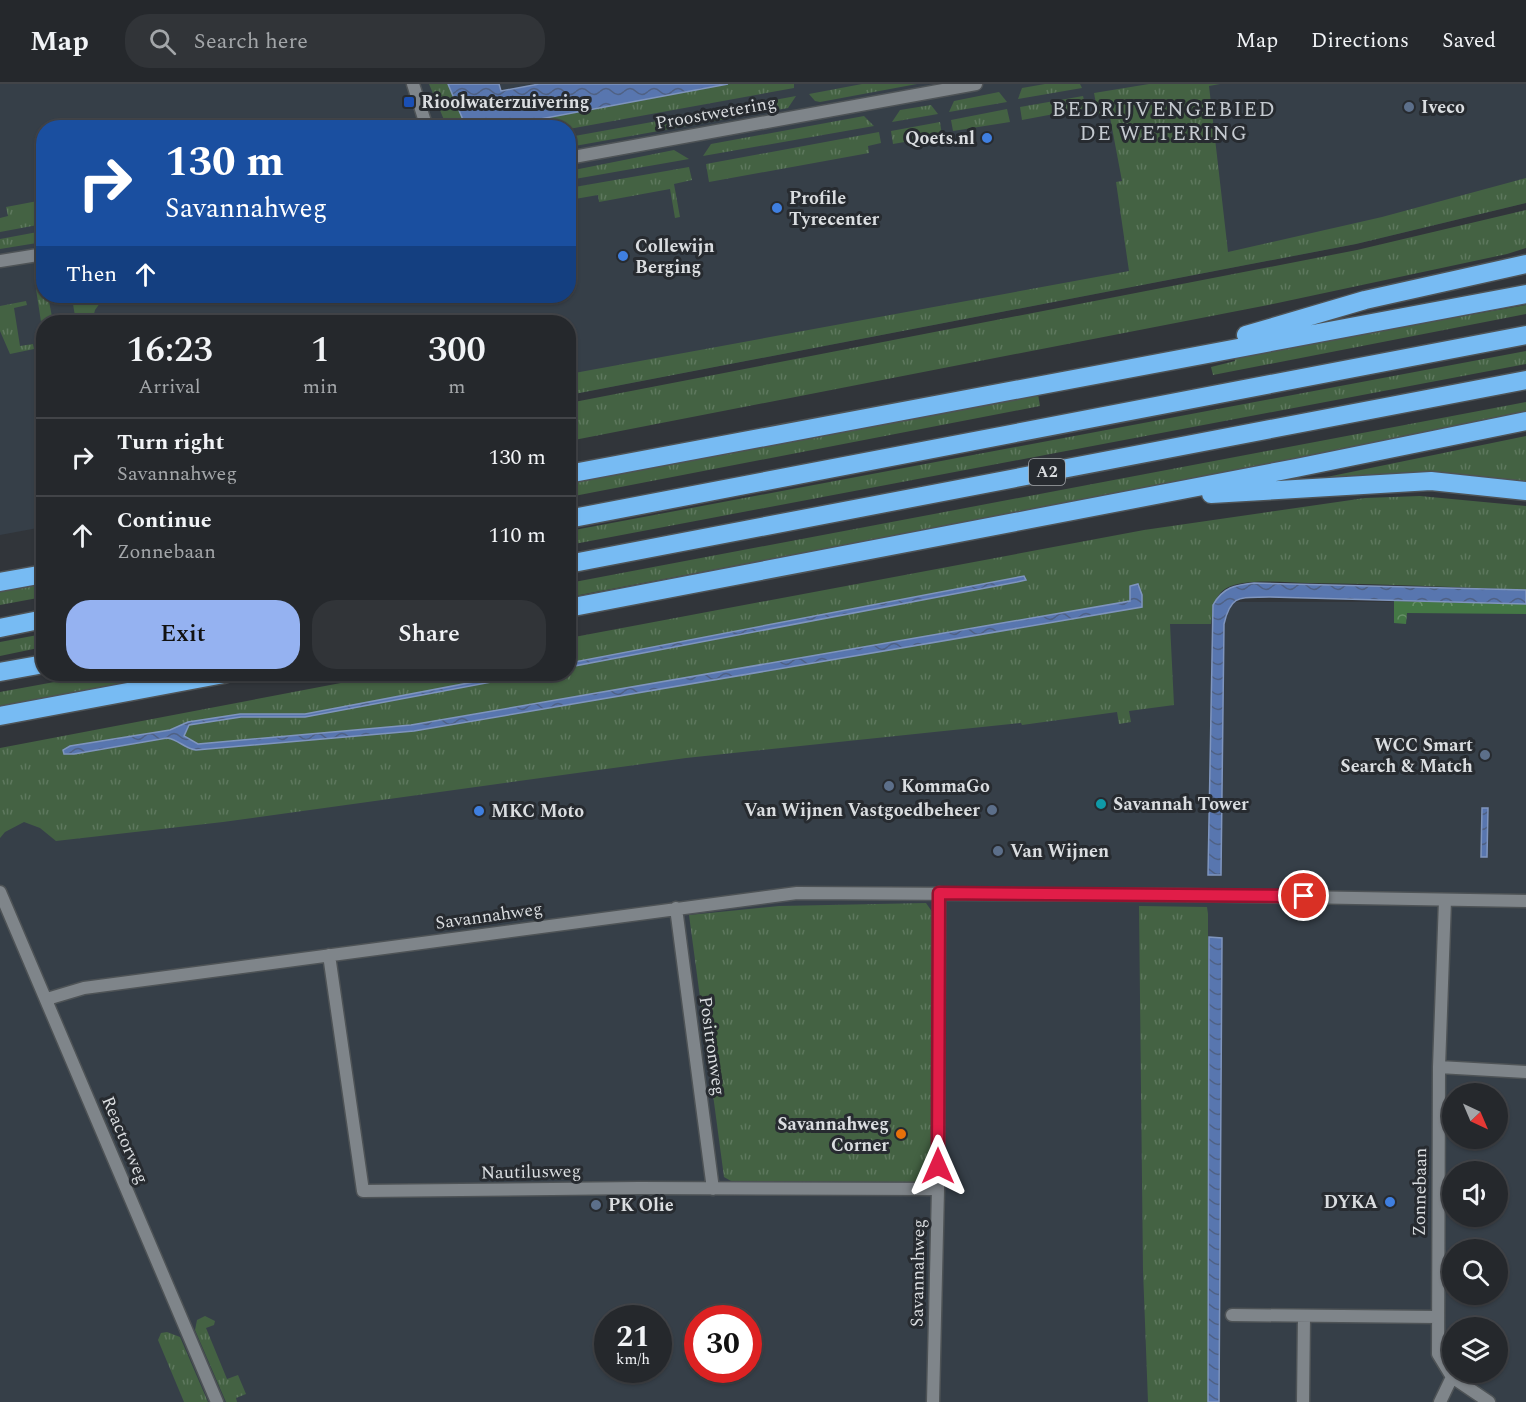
<!DOCTYPE html>
<html lang="en">
<head>
<meta charset="utf-8">
<style>
	:root { --surface:#25282c; --page:#313438; --text:#f1f3f6; --muted:#a3a6a9; --line:#424448; --accent:#95b2f1 }
	body { margin:0; font-family:Spectral,serif; background:var(--page); color:var(--text); height:100vh; display:flex; flex-direction:column; font-size:22px; white-space:nowrap }
	* { box-sizing:border-box; margin:0 }
	p { font-size:20px; color:var(--muted) }
	.icon { flex:none; width:33px; height:33px; fill:none; stroke:currentColor; stroke-width:2; stroke-linecap:round; stroke-linejoin:round }
	.map { position:relative; flex:1; overflow:hidden }
	.drawer { position:absolute; left:36px; top:231px; width:540px; height:366px; display:flex; flex-direction:column; background:var(--surface); border-radius:24px; box-shadow:0 2px 4px #0004,0 0 0 2px var(--line) }
	.drawer>* { flex:none }
	.top-card { position:absolute; left:36px; top:36px; width:540px; height:183px; border-radius:24px; box-shadow:0 2px 4px #0004,0 0 0 2px var(--line); background:#1a4fa0; color:#fff; overflow:hidden }
	.needle { width:39px; rotate:136deg }
	.controls { position:absolute; left:1442px; top:999px; display:grid; gap:12px }
	.controls a { display:grid; place-items:center; width:66px; height:66px; border-radius:50%; background:var(--surface); box-shadow:0 2px 4px #0004,0 0 0 2px var(--line); font-size:30px }
	.speed { position:absolute; left:594px; top:1221px; display:flex; gap:12px; font-size:30px; font-weight:700; text-align:center }
	.speed>* { display:grid; place-content:center; width:78px; height:78px; border-radius:50%; background:var(--surface); box-shadow:0 2px 4px #0004,0 0 0 2px var(--line); line-height:1 }
	.speed small { font-size:15px; font-weight:400 }
	.speed .limit { border:9px solid #d22; background:#fff; color:#111 }
	.pin { position:absolute; display:grid; place-items:center; width:51px; height:51px; color:#fff; margin:-26px; border:3px solid #fff; border-radius:50%; box-shadow:0 2px 6px #0007 }
	.me { position:absolute; width:66px; margin:-33px; rotate:0deg; stroke-linejoin:round; filter:drop-shadow(0 0 4px #0008) }
	.turn { display:flex; align-items:center; gap:21px; height:126px; padding:0 30px; font-size:27px }
	.turn .icon { width:78px; height:78px; stroke-width:2.5 }
	.turn b { display:block; font-size:42px; line-height:51px }
	.then { display:flex; align-items:center; height:57px; padding:0 30px; background:#0003; gap:12px; font-size:22px }
	.eta { display:flex; justify-content:space-evenly; align-items:center; height:102px; text-align:center }
	.eta b { font-size:36px; font-weight:600; line-height:42px }
	.action { display:flex; gap:12px; margin-top:auto; padding:12px 30px }
	.action a { flex:1; height:69px; border-radius:24px; background:var(--accent); color:#111; font-size:24px; font-weight:600; line-height:69px; text-align:center }
	.action a+a { background:var(--page); color:var(--text) }
	ul { padding:0; list-style:none }
	li { display:flex; align-items:center; gap:18px; height:78px; padding:0 30px; border-top:2px solid var(--line) }
	li div { flex:1 }
	li b { display:block; font-size:22px }
	li em { font-style:normal }
	header { display:flex; align-items:center; gap:36px; box-sizing:border-box; height:84px; padding:0 30px; background:var(--surface); border-bottom:2px solid var(--line) }
	header strong { font-size:28px }
	nav { display:flex; gap:33px; margin-inline-start:auto; font-size:21px }
	.search { width:420px; height:54px; background:var(--page); display:flex; align-items:center; gap:15px; box-sizing:border-box; padding:0 21px; border-radius:24px; color:var(--muted); font-size:22px }
	.map>svg:first-child { display:block }
</style>
</head>
<body>
<header>
<strong>Map</strong>
<div class="search"><svg class="icon" aria-label="search" viewBox="0 0 24 24"><circle cx="10" cy="10" r="6"/><path d="M15 15l6 6"/></svg>Search here</div>
<nav><a>Map</a><a>Directions</a><a>Saved</a></nav>
</header>
<div class="map">
<svg width="1526" height="1318" viewBox="0 0 1526 1318">
	<defs>
		<pattern id="grass-tufts" width="24" height="20" patternUnits="userSpaceOnUse" patternTransform="scale(1.5)"><rect width="24" height="20" fill="#446243"/><path d="M3 7l-1-3M5 7V3M7 7l1-3M15 17l-1-3M17 17v-4M19 17l1-3" fill="none" stroke="#5e785e"/></pattern>
		<pattern id="forest-crowns" width="20" height="18" patternUnits="userSpaceOnUse" patternTransform="scale(1.5)"><rect width="20" height="18" fill="#447745"/><path d="M2 6a3 3 0 1 1 6 0M12 15a3 3 0 1 1 6 0" fill="none" stroke="#679068"/></pattern>
		<pattern id="water-waves" width="16" height="10" patternUnits="userSpaceOnUse" patternTransform="scale(1.5)"><rect width="16" height="10" fill="#5876af"/><path d="M0 5q4-4 8 0t8 0" fill="none" stroke="#4f6184"/></pattern>
	</defs>
	<rect width="100%" height="100%" fill="#31353a"/>
	<path fill="#363f48" fill-rule="evenodd" d="M0 0H1526V119L1356 160 569 311 568 238H44L43 443 0 451ZM44 44H568V212H44Z
		M1191 518H1526V1318H0V730ZM1452 1010H1497V1054H1452ZM1452 1088H1497V1132H1452ZM1452 1166H1497V1210H1452ZM608 1234H658V1286H608ZM698 1234H748V1286H698ZM1452 1244H1497V1288H1452Z"/>
	<path fill="url(#grass-tufts)" d="M429 0H448L466 43H447Z
		M728 0H794V4L569 45 492 44Z
		M862 0H917L820 18 815 17 809 10Z
		M1045 0H1080L1082 4 1018 15 1022 4Z
		M1149 0H1220L1209 2 1228 168 1382 133 1526 94V119L1356 160 569 311V290L1129 187 1116 98 1122 97 1109 28 1098 30 1094 9Z
		M999 8 1007 18 949 28 954 17Z
		M796 12 788 24 569 63V53Z
		M1083 12 1086 24 1022 36 1020 23Z
		M931 21 938 30 892 38 900 26Z
		M1007 25 1010 38 953 47 951 36Z
		M864 32 874 42 703 72 711 60Z
		M940 38 943 58 935 59 934 53 893 60 891 47Z
		M879 48 881 59 868 62 869 69 709 98 706 80Z
		M674 66 689 75 569 96V87Z
		M689 83 692 96 674 100 680 133 675 134 670 105 599 118 598 111 569 116V104Z
		M43 116V140L0 148V134L8 132 6 123Z
		M1526 126V164L1507 170 1273 220 569 357V319L1357 166Z
		M43 147V158L0 165V155Z
		M43 201 44 212H48L53 238H44L43 251 36 205Z
		M60 212H105L95 226 92 238H76L72 214 61 215Z
		M26 217 27 221 14 224 20 262 33 260 34 265 10 270 0 247V222Z
		M1526 221V230L1213 291 1211 283 1235 277 1234 272Z
		M1526 267V280L569 461V447Z
		M1038 310 1040 322 569 413V398Z
		M1526 318V327L1276 380 569 513V499Z
		M1526 352V399C1451 386 1392 390 1317 395Z
		M1420 412 1526 422V506C1454 503 1382 500 1309 499 1285 499 1254 494 1231 502 1214 508 1213 525 1211 540H1170L1174 621 1129 627 1131 638 1119 640 1117 628 1022 641 1021 639 686 674 223 738 56 757 40 744 24 738 5 748 0 754V664L388 590H568L569 554 1144 446 1365 414Z
		M43 499V513L0 521V508Z
		M43 550V563L0 572V558Z
		M98 590H175L0 622V608Z
		M926 819 933 829 932 1098 731 1097 724 1093 689 831 779 822Z
		M1139 822 1207 823 1208 830V1318H1148L1143 1186Z
		M205 1232 215 1237 214 1241 206 1244 227 1295 238 1291 246 1310 236 1314 237 1318H226L195 1246 197 1236Z
		M167 1248 180 1253 208 1318H184L158 1256 161 1249Z"/>
	<path fill="url(#forest-crowns)" d="M1394 517 1526 520V530L1407 529 1406 540 1394 539Z"/>
	<path fill="url(#water-waves)" stroke="#7f95be" stroke-width="1.5" d="M448 0H499L501 7 539 0H728L492 44 466 43Z
		M1024 492 1026 496 1017 498 569 583V579Z
		M1254 499 1526 506V520L1269 513C1241 514 1231 509 1224 540L1221 791H1208L1213 521C1223 503 1235 501 1254 499Z
		M1138 500 1142 511V523L414 647 196 666C185 665 178 655 167 654L74 670H64L63 666 70 662 170 646 188 638 240 630H305L516 590H534L305 633H241L189 641 184 652 198 660 411 641 1130 517V502Z
		M1482 724H1488L1487 773H1481Z
		M1209 853 1222 854 1219 1318H1208Z"/>
	<g fill="none" stroke-linecap="round" stroke-linejoin="round">
		<g stroke="#4e5356" stroke-width="15">
			<path id="minor" d="M413 0 427 44
				M0 808 217 1318
				M1445 816 1439 983 1438 1270 1452 1293 1489 1318
				M676 824 713 1105
				M329 871 363 1107 639 1104 938 1105
				M47 915 84 904 797 809 1180 811 1526 817
				M1439 983 1526 988
				M1232 1231 1437 1233
				M933 1318 938 1105 939 809
				M1303 1318 1304 1233
				M1440 1318 1452 1293"/>
		</g>
		<g stroke="#4e5356" stroke-width="15">
			<path id="tertiary" d="M568 74 976 0
				M0 177 44 170"/>
		</g>
		<g stroke="#4e5356" stroke-width="21">
			<path id="motorway" d="M1246 251 1365 216 1526 180
				M568 390 1526 210
				M1211 410 1431 397 1526 407
				M568 435 1526 251
				M568 480 1526 296
				M0 498 44 490
				M568 524 1296 384 1526 337
				M0 544 44 535
				M0 588 44 580
				M0 632 224 590"/>
		</g>
		<use href="#minor" stroke="#7f858a" stroke-width="12"/>
		<use href="#tertiary" stroke="#7f858a" stroke-width="12"/>
		<use href="#motorway" stroke="#77bbf3" stroke-width="18"/>
	</g>
	<g fill="none" stroke-linecap="round" stroke-linejoin="round">
		<g stroke="#92132f" stroke-width="15">
			<path id="route" d="M938 1082 939 809 1304 812"/>
		</g>
		<use href="#route" stroke="#e11d48" stroke-width="10"/>
	</g>
	<rect fill="#1a4fb4" stroke="#272b30" stroke-width="2" x="403" y="12" width="12" height="12" rx="3"/>
	<g fill="#5c6f8a" stroke="#272b30" stroke-width="2">
		<circle cx="1409" cy="23" r="6"/>
		<circle cx="1485" cy="671" r="6"/>
		<circle cx="889" cy="702" r="6"/>
		<circle cx="992" cy="726" r="6"/>
		<circle cx="998" cy="767" r="6"/>
		<circle cx="596" cy="1121" r="6"/>
	</g>
	<g fill="#3f7fe0" stroke="#272b30" stroke-width="2">
		<circle cx="987" cy="54" r="6"/>
		<circle cx="777" cy="124" r="6"/>
		<circle cx="623" cy="172" r="6"/>
		<circle cx="479" cy="727" r="6"/>
		<circle cx="1390" cy="1118" r="6"/>
	</g>
	<circle fill="#0f9aa8" stroke="#272b30" stroke-width="2" cx="1101" cy="720" r="6"/>
	<circle fill="#e8710a" stroke="#272b30" stroke-width="2" cx="901" cy="1050" r="6"/>
	<g text-anchor="middle" dominant-baseline="central" stroke-width="6" stroke-linejoin="round" paint-order="stroke">
		<rect fill="#272b30" stroke="#a4a8ab" stroke-width="1.5" x="1029" y="375" width="36" height="26" rx="4.5"/>
		<g font-size="16" font-weight="bold" fill="#dadde0">
			<text x="1047" y="388">A2</text>
		</g>
		<g font-size="18" font-weight="bold" fill="#dadde0" stroke="#272b30" text-anchor="start">
			<text x="421" y="18">Rioolwaterzuivering</text>
			<text x="1421" y="23">Iveco</text>
			<text x="975" y="54" text-anchor="end">Qoets.nl</text>
			<text x="789" y="114">Profile<tspan x="789" dy="21">Tyrecenter</tspan></text>
			<text x="635" y="162">Collewijn<tspan x="635" dy="21">Berging</tspan></text>
			<text x="1473" y="661" text-anchor="end">WCC Smart<tspan x="1473" dy="21">Search &amp; Match</tspan></text>
			<text x="901" y="702">KommaGo</text>
			<text x="1113" y="720">Savannah Tower</text>
			<text x="980" y="726" text-anchor="end">Van Wijnen Vastgoedbeheer</text>
			<text x="491" y="727">MKC Moto</text>
			<text x="1010" y="767">Van Wijnen</text>
			<text x="889" y="1040" text-anchor="end">Savannahweg<tspan x="889" dy="21">Corner</tspan></text>
			<text x="1378" y="1118" text-anchor="end">DYKA</text>
			<text x="608" y="1121">PK Olie</text>
		</g>
		<g font-size="18" fill="#dadde0" stroke="#272b30">
			<text transform="translate(716 29) rotate(-10)">Proostwetering</text>
			<text transform="translate(489 832) rotate(-8)">Savannahweg</text>
			<text transform="translate(712 962) rotate(82)">Positronweg</text>
			<text transform="translate(125 1056) rotate(67)">Reactorweg</text>
			<text transform="translate(531 1088) rotate(-1)">Nautilusweg</text>
			<text transform="translate(1420 1108) rotate(-89)">Zonnebaan</text>
			<text transform="translate(918 1189) rotate(-89)">Savannahweg</text>
		</g>
		<g font-size="21" letter-spacing="1.5" fill="#c5cad0" stroke="#272b30">
			<text x="1164" y="26">BEDRIJVENGEBIED<tspan x="1164" dy="24">DE WETERING</tspan></text>
		</g>
	</g>
</svg>
<div class="controls">
<a><svg class="needle" viewBox="-14 -14 28 28"><path d="M0-13l5 13h-10z" fill="#e53935"/><path d="M0 13l5-13h-10z" fill="#a3a6a9"/></svg></a>
<a><svg class="icon" aria-label="sound" viewBox="0 0 24 24"><path d="M4 9h4l5-4v14l-5-4H4zM17 9q2 3 0 6"/></svg></a>
<a><svg class="icon" aria-label="search" viewBox="0 0 24 24"><circle cx="10" cy="10" r="6"/><path d="M15 15l6 6"/></svg></a>
<a><svg class="icon" aria-label="layers" viewBox="0 0 24 24"><path d="M12 4l9 5-9 5-9-5zM3 14l9 5 9-5"/></svg></a>
</div>
<div class="speed"><div>21<small>km/h</small></div><div class="limit">30</div></div>
<div class="pin" style="left:1304px;top:812px;background:#d93025"><svg class="icon" aria-label="arrive" viewBox="0 0 24 24"><path d="M6 21V4h12l-3 4 3 4H6"/></svg></div>
<svg class="me" style="left:938px;top:1082px" viewBox="-20 -20 40 40"><path d="M0-17L14 15 0 8-14 15z" fill="#e11d48" stroke="#fff" stroke-width="4"/></svg>
<div class="top-card">
<div class="turn"><svg class="icon" aria-label="right" viewBox="0 0 24 24"><path d="M7 20v-9h11M14 6l5 5-5 5"/></svg><div><b>130 m</b>Savannahweg</div></div>
<div class="then">Then<svg class="icon" aria-label="ahead" viewBox="0 0 24 24"><path d="M12 20V5M6 11l6-6 6 6"/></svg></div>
</div>
<section class="drawer">
<div class="eta">
<div><b>16:23</b><p>Arrival</p></div>
<div><b>1</b><p>min</p></div>
<div><b>300</b><p>m</p></div>
</div>
<ul>
<li><svg class="icon" aria-label="right" viewBox="0 0 24 24"><path d="M7 20v-9h11M14 6l5 5-5 5"/></svg><div><b>Turn right</b><p>Savannahweg</p></div><em>130 m</em></li>
<li><svg class="icon" aria-label="ahead" viewBox="0 0 24 24"><path d="M12 20V5M6 11l6-6 6 6"/></svg><div><b>Continue</b><p>Zonnebaan</p></div><em>110 m</em></li>
</ul>
<div class="action"><a>Exit</a><a>Share</a></div>
</section>
</div>
</body>
</html>
